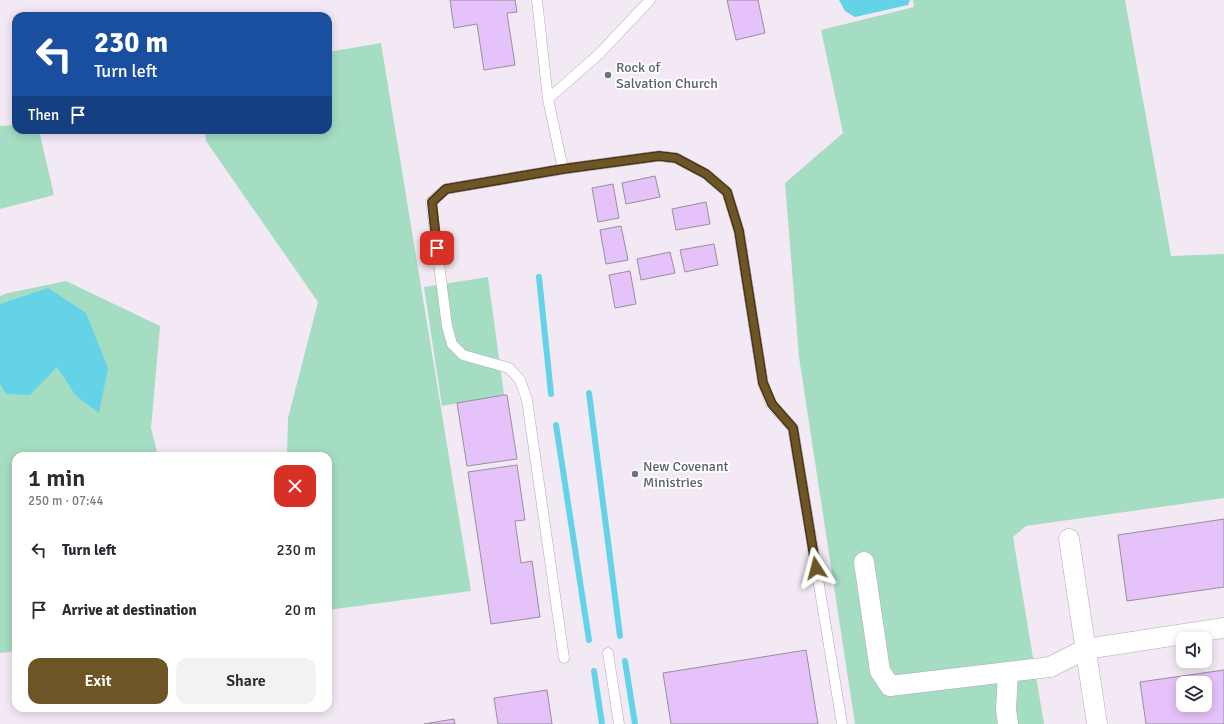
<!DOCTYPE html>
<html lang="en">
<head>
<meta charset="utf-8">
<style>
	:root { --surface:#fff; --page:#f2f2f3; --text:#2b2b33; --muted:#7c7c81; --accent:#6d5526 }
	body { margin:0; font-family:Signika,sans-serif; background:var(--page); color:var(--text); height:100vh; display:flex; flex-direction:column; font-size:15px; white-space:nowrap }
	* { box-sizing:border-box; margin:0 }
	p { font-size:13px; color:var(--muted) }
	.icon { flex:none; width:22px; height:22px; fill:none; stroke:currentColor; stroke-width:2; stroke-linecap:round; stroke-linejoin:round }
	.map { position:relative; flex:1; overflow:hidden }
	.panel { position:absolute; left:12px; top:452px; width:320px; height:260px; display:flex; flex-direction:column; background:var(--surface); border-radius:12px; box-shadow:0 2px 10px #0003 }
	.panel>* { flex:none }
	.guide { position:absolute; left:12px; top:12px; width:320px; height:122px; border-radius:12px; box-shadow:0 2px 10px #0003; background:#1a4fa0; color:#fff; overflow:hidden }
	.buttons { position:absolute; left:1176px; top:632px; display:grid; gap:8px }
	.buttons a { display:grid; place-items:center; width:36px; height:36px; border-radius:8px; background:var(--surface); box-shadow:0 2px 10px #0003; font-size:20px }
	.pin { position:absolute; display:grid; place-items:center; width:34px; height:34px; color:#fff; margin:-17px; border-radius:8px; box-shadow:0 2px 6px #0006 }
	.me { position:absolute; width:44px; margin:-22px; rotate:351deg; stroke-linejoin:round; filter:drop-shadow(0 0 3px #0008) }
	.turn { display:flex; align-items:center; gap:14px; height:84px; padding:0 16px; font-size:18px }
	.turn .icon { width:52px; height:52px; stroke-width:2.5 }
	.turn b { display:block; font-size:28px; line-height:34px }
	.then { display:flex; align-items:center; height:38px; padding:0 16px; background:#0003; gap:8px; font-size:15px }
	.round { display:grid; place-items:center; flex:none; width:42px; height:42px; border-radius:12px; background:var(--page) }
	.head { display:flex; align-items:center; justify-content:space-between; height:68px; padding:0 16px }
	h1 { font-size:24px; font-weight:600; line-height:30px }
	.primary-button { display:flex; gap:8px; margin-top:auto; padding:8px 16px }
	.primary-button a { flex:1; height:46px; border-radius:12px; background:var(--accent); color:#fff; font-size:16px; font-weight:600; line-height:46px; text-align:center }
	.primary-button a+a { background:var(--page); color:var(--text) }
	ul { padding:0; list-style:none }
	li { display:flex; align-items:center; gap:12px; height:60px; padding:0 16px }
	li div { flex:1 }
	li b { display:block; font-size:15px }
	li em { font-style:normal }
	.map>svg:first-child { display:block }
</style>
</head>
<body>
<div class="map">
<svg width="1224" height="724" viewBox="0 0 1224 724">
	<rect width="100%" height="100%" fill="#f3e9f5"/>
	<path fill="#a5ddc2" d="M913 0H1125L1171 256 1224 254V498L1026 526 1013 537 1044 724H855L799 357 785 183 843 133 821 30 914 7Z
		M381 43 471 591 328 610V456H287L288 418 318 302 206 141 205 130H328V52Z
		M16 125V130H39L54 195 0 209V126Z
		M488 277 504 395 442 406 424 287Z
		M66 281 160 326 151 428 158 456H16V651L0 653V296L8 293Z"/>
	<path fill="#64d3e7" d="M839 0H910L908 5 855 17 845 11Z
		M48 288 86 313 108 368 99 413 76 396 57 367 30 395 6 394 0 384V304Z"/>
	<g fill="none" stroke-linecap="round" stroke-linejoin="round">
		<path stroke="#64d3e7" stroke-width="6" d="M539 277 551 394
			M589 393 620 636
			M556 425 589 640
			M625 661 635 724
			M594 671 602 724"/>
	</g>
	<path fill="#e5c2f9" stroke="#978f9b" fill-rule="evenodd" d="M450 0H515L517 12 507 13 515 65 484 70 477 24 454 28Z
		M727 0H758L765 33 736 40Z
		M655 176 660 197 626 204 622 183Z
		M613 184 619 218 598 222 592 188Z
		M706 202 710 224 676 230 672 209Z
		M621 226 628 260 606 264 600 230Z
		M714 244 718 265 685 272 680 250Z
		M670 252 675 273 641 280 637 259Z
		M630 271 636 304 615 308 609 275Z
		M504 395H507L517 459 467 466 457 403Z
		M517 465 525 520 515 521 521 563 532 561 540 617 491 624 468 472Z
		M1224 519V587L1127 601 1118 535Z
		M806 650 818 724H671L663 673Z
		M1224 670V724H1146L1140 682ZM1183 683H1205V705H1183Z
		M547 690 552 724H498L494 698Z
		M454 719 455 724H424Z"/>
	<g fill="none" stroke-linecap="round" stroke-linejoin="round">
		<g stroke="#b2a9b5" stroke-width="11">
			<path id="service" d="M537 0 548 99 563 169 446 189 431 202 447 326 452 344 463 355 509 368 520 380 527 400 564 658
				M548 99 599 54 650 0
				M563 169 659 156 676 158 706 174 727 192 739 231 763 383 771 404 793 428 842 724
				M608 653 619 724"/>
		</g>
		<g stroke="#b2a9b5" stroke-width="21">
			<path id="minor" d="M1069 539 1097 724
				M864 562 880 671 890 686 1050 667 1086 649 1224 628
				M1008 724 1006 710 1008 672"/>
		</g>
		<use href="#service" stroke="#fff" stroke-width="10"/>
		<use href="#minor" stroke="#fff" stroke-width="20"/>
	</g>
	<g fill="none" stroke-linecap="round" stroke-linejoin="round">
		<g stroke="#473719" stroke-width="10">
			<path id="route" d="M437 248 432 202 446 189 563 169 659 156 676 158 706 174 727 192 739 231 763 383 772 404 793 428 816 568"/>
		</g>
		<use href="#route" stroke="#6d5526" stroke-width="7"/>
	</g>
	<g fill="#6b7280" stroke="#fff" stroke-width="1.5">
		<circle cx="608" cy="75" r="4"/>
		<circle cx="635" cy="474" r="4"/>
	</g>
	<g text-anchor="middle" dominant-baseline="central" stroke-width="3.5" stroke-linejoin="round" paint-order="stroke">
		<g font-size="14" fill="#5b616d" stroke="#fff" text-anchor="start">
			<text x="616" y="67">Rock of<tspan x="616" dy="16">Salvation Church</tspan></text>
			<text x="643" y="466">New Covenant<tspan x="643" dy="16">Ministries</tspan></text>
		</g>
	</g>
</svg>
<div class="buttons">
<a><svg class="icon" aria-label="sound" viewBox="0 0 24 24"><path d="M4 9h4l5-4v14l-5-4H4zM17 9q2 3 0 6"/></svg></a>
<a><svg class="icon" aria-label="layers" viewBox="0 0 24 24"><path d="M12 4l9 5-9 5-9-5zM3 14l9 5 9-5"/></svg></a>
</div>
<div class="pin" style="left:437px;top:248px;background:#d93025"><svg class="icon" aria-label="arrive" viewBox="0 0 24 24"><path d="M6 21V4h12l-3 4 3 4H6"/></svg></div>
<svg class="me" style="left:816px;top:568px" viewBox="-20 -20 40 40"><path d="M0-17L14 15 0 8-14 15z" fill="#6d5526" stroke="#fff" stroke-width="4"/></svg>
<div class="guide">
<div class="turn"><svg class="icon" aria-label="left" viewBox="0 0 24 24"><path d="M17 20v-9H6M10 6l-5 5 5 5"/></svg><div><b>230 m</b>Turn left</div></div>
<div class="then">Then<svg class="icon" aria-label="arrive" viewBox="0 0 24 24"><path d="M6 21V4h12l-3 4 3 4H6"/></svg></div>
</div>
<section class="panel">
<div class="head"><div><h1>1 min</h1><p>250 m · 07:44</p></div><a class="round" style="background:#d93025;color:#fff"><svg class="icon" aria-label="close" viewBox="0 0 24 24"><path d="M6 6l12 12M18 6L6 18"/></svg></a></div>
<ul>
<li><svg class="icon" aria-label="left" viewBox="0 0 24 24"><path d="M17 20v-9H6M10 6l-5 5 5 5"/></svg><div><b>Turn left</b></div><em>230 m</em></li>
<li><svg class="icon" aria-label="arrive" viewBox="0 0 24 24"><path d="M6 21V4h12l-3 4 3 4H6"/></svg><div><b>Arrive at destination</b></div><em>20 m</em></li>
</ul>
<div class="primary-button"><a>Exit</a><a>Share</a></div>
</section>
</div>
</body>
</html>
